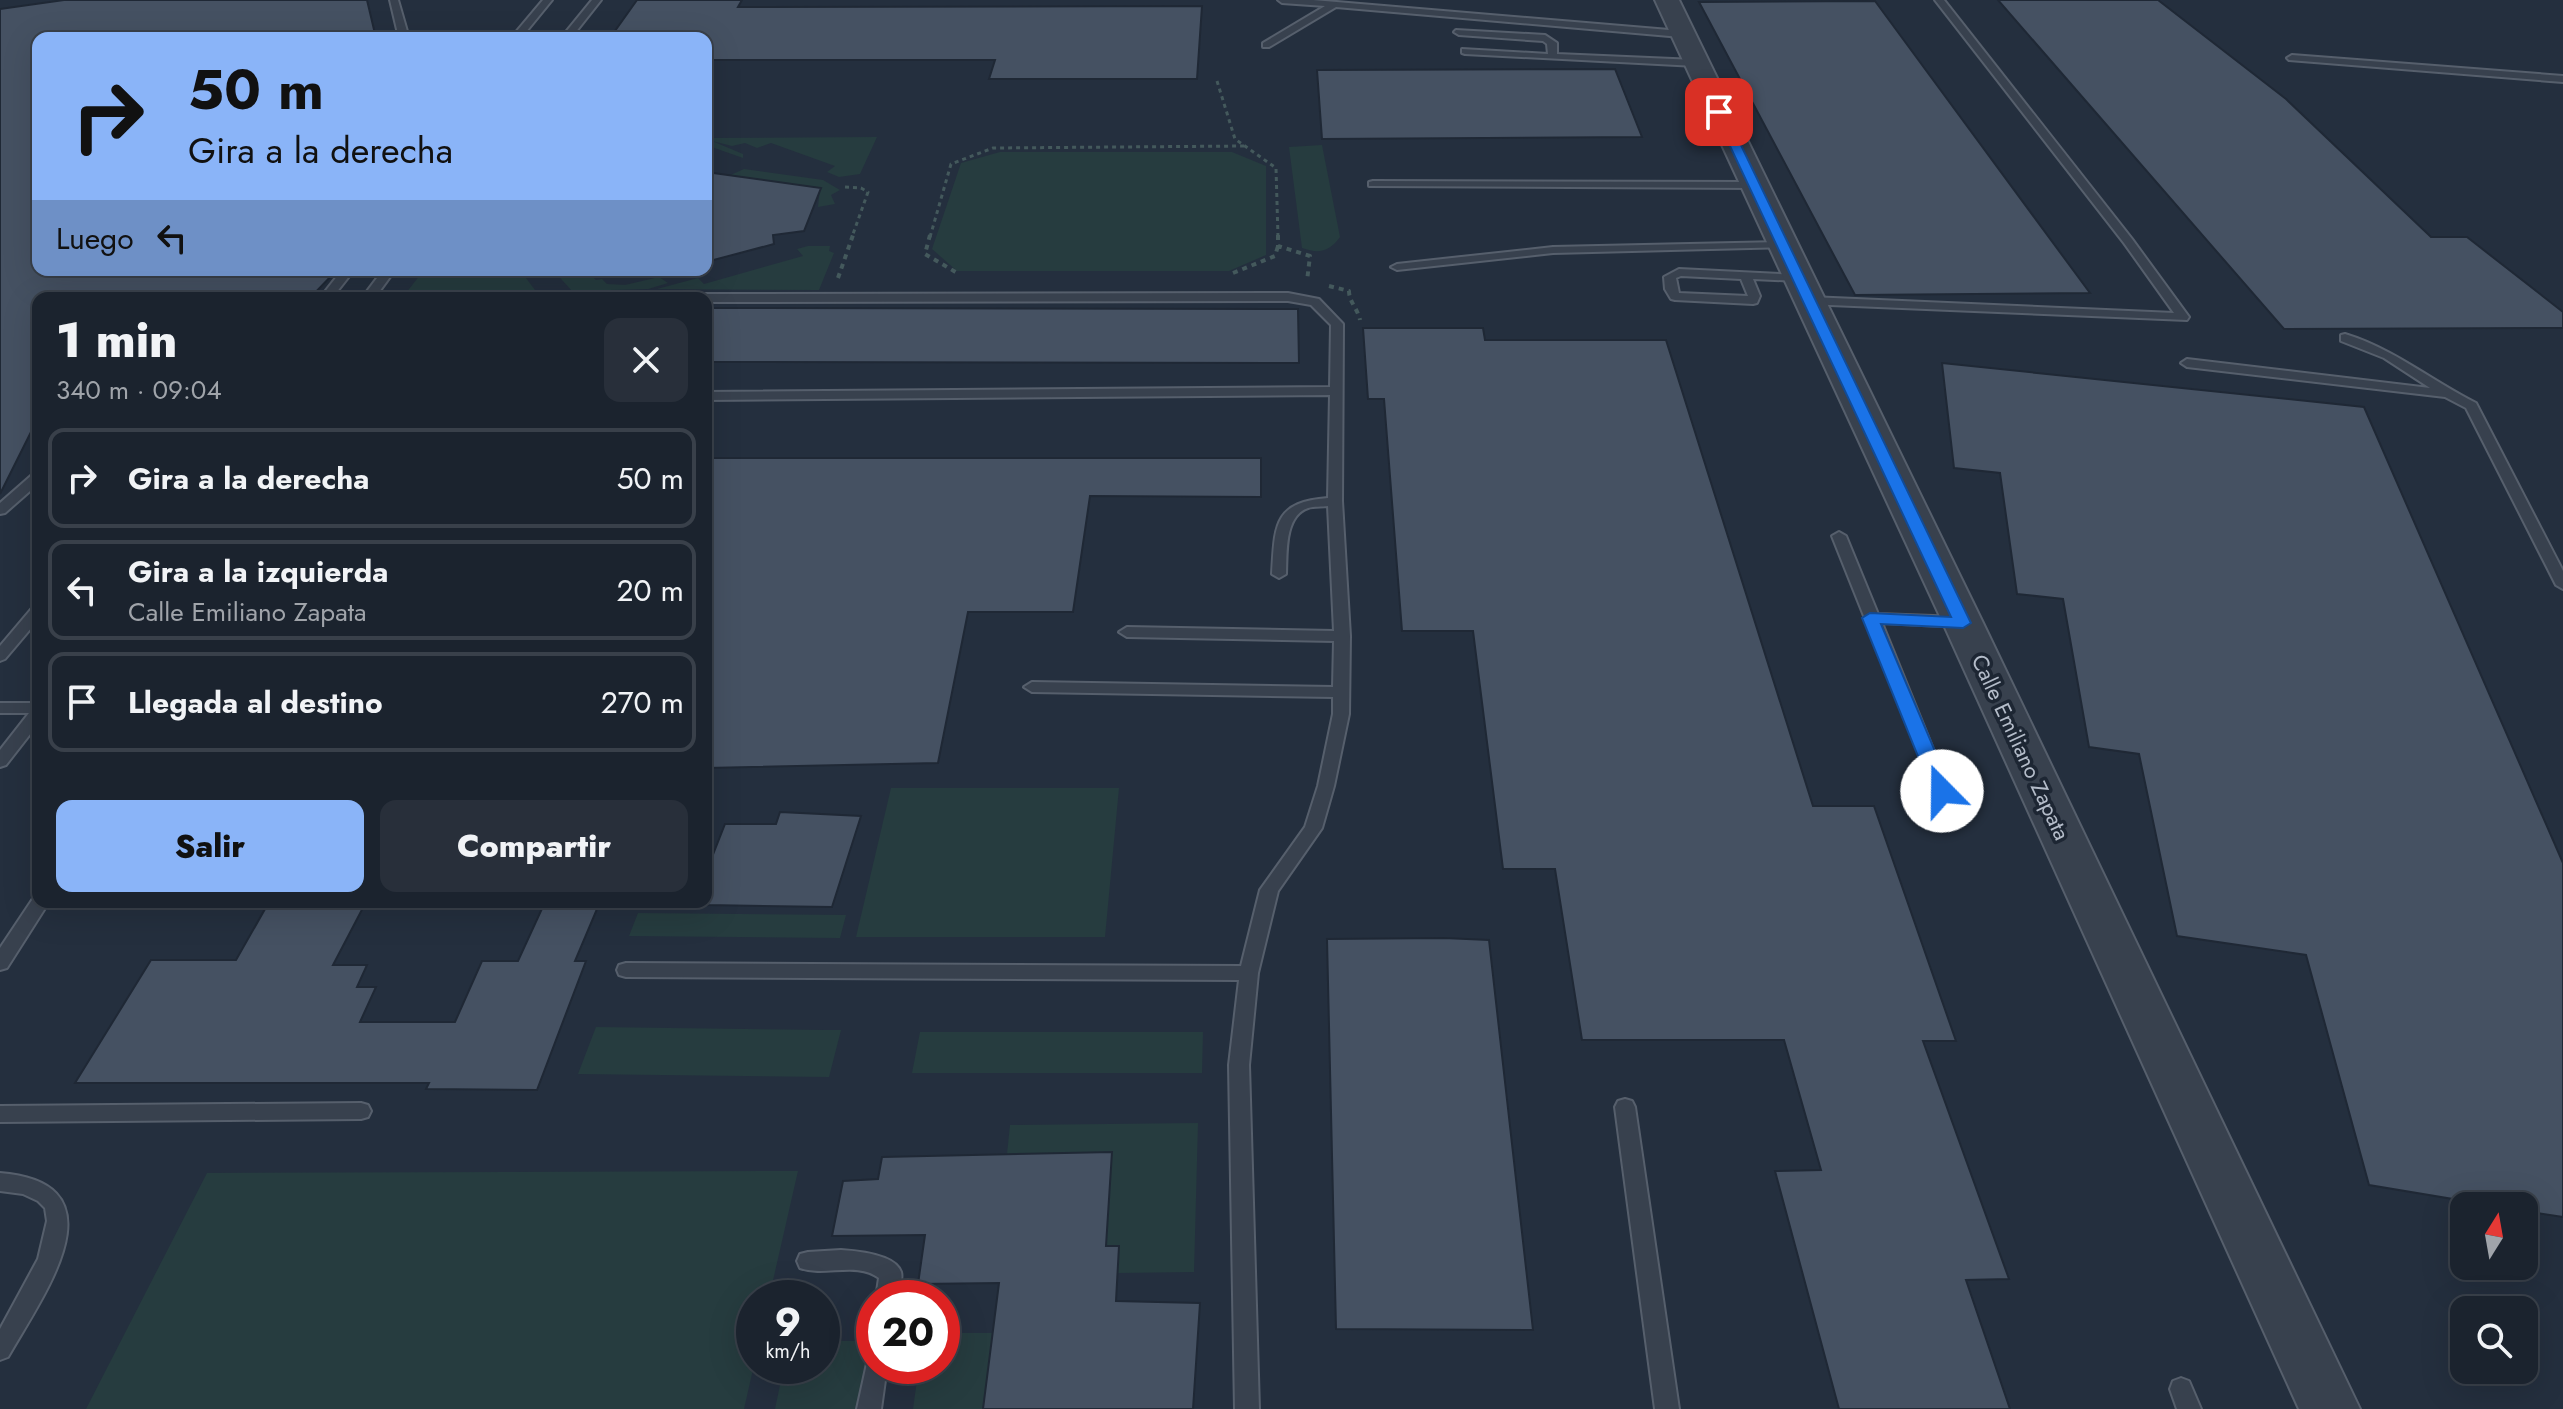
<!DOCTYPE html>
<html lang="es">
<head>
<meta charset="utf-8">
<style>
	:root { --surface:#1b232e; --page:#282f3a; --text:#f1f3f6; --muted:#a0a4aa; --line:#39404a; --accent:#8ab4f8 }
	body { margin:0; font-family:Jost,sans-serif; background:var(--page); color:var(--text); height:100vh; display:flex; flex-direction:column; font-size:30px; white-space:nowrap }
	* { box-sizing:border-box; margin:0 }
	p { font-size:26px; color:var(--muted) }
	.icon { flex:none; width:44px; height:44px; fill:none; stroke:currentColor; stroke-width:2; stroke-linecap:round; stroke-linejoin:round }
	.map { position:relative; flex:1; overflow:hidden }
	.side { position:absolute; left:32px; top:292px; width:680px; height:616px; display:flex; flex-direction:column; background:var(--surface); border-radius:16px; box-shadow:0 8px 32px #0002,0 0 0 2px var(--line) }
	.side>* { flex:none }
	.top-card { position:absolute; left:32px; top:32px; width:680px; height:244px; border-radius:16px; box-shadow:0 8px 32px #0002,0 0 0 2px var(--line); background:#8ab4f8; color:#111; overflow:hidden }
	.needle { width:52px; rotate:11deg }
	.tools { position:absolute; left:2450px; top:1192px; display:grid; gap:16px }
	.tools a { display:grid; place-items:center; width:88px; height:88px; border-radius:16px; background:var(--surface); box-shadow:0 8px 32px #0002,0 0 0 2px var(--line); font-size:40px }
	.speed { position:absolute; left:736px; top:1280px; display:flex; gap:16px; font-size:40px; font-weight:700; text-align:center }
	.speed>* { display:grid; place-content:center; width:104px; height:104px; border-radius:50%; background:var(--surface); box-shadow:0 8px 32px #0002,0 0 0 2px var(--line); line-height:1 }
	.speed small { font-size:20px; font-weight:400 }
	.speed .limit { border:12px solid #d22; background:#fff; color:#111 }
	.pin { position:absolute; display:grid; place-items:center; width:68px; height:68px; color:#fff; margin:-34px; border-radius:16px; box-shadow:0 4px 12px #0006 }
	.me { position:absolute; width:88px; margin:-44px; rotate:338deg; stroke-linejoin:round; filter:drop-shadow(0 0 6px #0008) }
	.turn { display:flex; align-items:center; gap:28px; height:168px; padding:0 24px; font-size:36px }
	.turn .icon { width:104px; height:104px; stroke-width:2.5 }
	.turn b { display:block; font-size:56px; line-height:68px }
	.then { display:flex; align-items:center; height:76px; padding:0 24px; background:#0003; gap:16px; font-size:30px }
	.round { display:grid; place-items:center; flex:none; width:84px; height:84px; border-radius:16px; background:var(--page) }
	.summary { display:flex; align-items:center; justify-content:space-between; height:136px; padding:0 24px }
	h1 { font-size:48px; font-weight:800; line-height:60px }
	.action { display:flex; gap:16px; margin-top:auto; padding:16px 24px }
	.action a { flex:1; height:92px; border-radius:16px; background:var(--accent); color:#111; font-size:32px; font-weight:800; line-height:92px; text-align:center }
	.action a+a { background:var(--page); color:var(--text) }
	ul { padding:0; list-style:none }
	li { display:flex; align-items:center; gap:24px; height:100px; margin:0 16px 12px; padding:0 8px; border:4px solid var(--line); border-radius:16px }
	li div { flex:1 }
	li b { display:block; font-size:30px }
	li em { font-style:normal }
	.map>svg:first-child { display:block }
</style>
</head>
<body>
<div class="map">
<svg width="2563" height="1409" viewBox="0 0 2563 1409">
	<rect width="100%" height="100%" fill="#242f3e"/>
	<path fill="#263c3f" d="M877 137 860 174 839 177 827 172 835 166 771 143 757 148 745 143 732 146 712 141 743 154V158L706 145V138Z
		M1322 145 1340 237C1329 252 1319 254 1302 248L1289 147Z
		M1000 152H1232L1266 166V255L1229 271H957L932 249 961 163Z
		M744 169 823 180 840 190 831 195 835 204 818 207 820 188 739 176 706 191V186Z
		M808 246H830L829 251 834 253 819 290 657 289 698 278 704 284 803 256 797 249Z
		M424 270H520L535 290 527 294 402 298Z
		M553 270H586L596 280 602 279 607 284 625 285 659 277 668 283 648 289 572 291Z
		M891 788H1119L1105 937H856Z
		M638 913 846 915 840 938 629 936Z
		M596 1027 826 1030H841L829 1077 578 1074Z
		M920 1032H1203L1202 1073H912Z
		M1198 1123 1194 1272 1117 1273 1106 1246 1112 1152 1007 1154 1010 1125Z
		M798 1171 769 1298H754V1365L744 1409H86L207 1173Z
		M960 1333H993L983 1409H913L917 1380 930 1366H942V1353Z
		M822 1341H874L869 1409H775L784 1366H822Z"/>
	<path fill="#455162" stroke="#1f2835" stroke-width="2" d="M64 0H367L376 38H38V270H337L310 298H38V418L0 494V9Z
		M637 0H742L738 7 1202 6 1197 79H989L995 60H706V38H610Z
		M1998 0H2158L2286 99 2431 237H2467L2563 312V328L2284 329Z
		M1875 1 2090 293 1855 295 1699 2Z
		M1615 69 1642 137 1322 139 1317 70Z
		M706 172 821 188 804 231 773 235 774 244 706 262Z
		M706 308 1298 309 1299 363 706 362Z
		M1363 328H1483L1485 340H1666L1813 806H1874L1956 1041H1923L2009 1279 1966 1280 2010 1409H1839L1775 1171 1821 1170 1784 1040H1582L1555 869H1503L1473 631H1402L1384 399H1368Z
		M1942 363 2364 407 2563 863V1217L2524 1211V1206H2495L2369 1185 2306 955 2177 936 2139 754 2089 747 2063 599 2017 594 2000 473 1954 468Z
		M706 458H1261V497L1090 496 1073 612H968L938 763 706 768Z
		M780 812 861 816 832 907 706 905V857H712L725 824H776Z
		M269 902H366L333 965H367L357 987H376L360 1022H455L482 961H518L545 902H600L575 961H586L537 1090 426 1089 429 1083H75L151 960H236Z
		M1444 938 1489 940 1533 1330 1336 1329 1327 939Z
		M1112 1152 1106 1246H1119L1116 1301 1200 1303 1193 1409H983L999 1283 918 1284 925 1235 832 1236 843 1181 878 1179 882 1157Z"/>
	<g fill="none" stroke-linecap="round" stroke-linejoin="round">
		<g stroke="#565f6c" stroke-width="4">
			<path id="service" d="M390 0H398L409 38H399Z
				M543 0H552L521 38H511Z
				M592 0H601L571 38H561Z
				M1278 0H1313L1681 31 1686 34 1681 37 1336 7 1269 47H1263V43L1325 6 1282 3Z
				M1935 0H1944L2132 239 2189 317 2187 320 1806 304V298L1810 297 2174 313 2124 243Z
				M1456 30 1545 35 1557 43V54L1696 60 1701 63 1696 66 1465 54 1462 53V49L1548 54 1547 44 1543 41 1459 35 1454 32Z
				M2292 55 2563 76V82L2289 60 2287 58Z
				M1373 181 1754 182 1759 185 1754 188 1369 186V182Z
				M1783 242 1787 243V247L1553 253 1397 270 1391 267 1397 264 1553 247Z
				M1679 269 1799 275 1805 278 1799 281 1753 279 1760 296 1757 303 1753 304 1675 300 1671 299 1665 289 1664 277ZM1681 276 1741 279 1748 296 1679 293 1676 278Z
				M342 270H354L332 298H320Z
				M383 270H395L379 292 457 294H667L673 298H362Z
				M1288 293 1319 299 1343 324 1342 501 1350 636 1349 714 1334 786 1322 828 1278 891 1258 973 1249 1065 1259 1409H1235L1229 1065 1239 980 626 977 619 975 617 970 619 965 626 963 1241 966 1260 890 1305 827 1318 786 1333 714V697L1032 692 1024 687 1032 682 1333 687 1334 641 1127 637 1119 632 1127 627 1334 631 1328 506C1322 507 1314 506 1308 508 1284 516 1287 554 1286 574L1279 578 1272 574C1275 526 1273 502 1328 498L1330 395 706 400V392L1330 387 1331 325 1311 305 1288 301 706 302V298H700L706 294Z
				M2345 334C2394 349 2432 381 2476 403L2563 571V589L2556 585 2466 408 2445 397 2187 367 2181 363 2187 359 2430 388 2384 358 2341 341V335Z
				M38 473V484L5 513 0 514V503L33 474Z
				M1839 532 1846 536 1878 614 1961 617 1969 622 1961 627 1882 623 1950 791 1948 795H1936L1934 791 1832 536Z
				M38 605V620L5 659 0 661V646L33 607Z
				M0 703H38V724L6 765 0 767V750L29 713H0Z
				M38 896V902H49L7 968 0 970V948L34 897Z
				M1625 1099 1632 1101 1635 1107 1679 1409H1655L1615 1107 1618 1101Z
				M361 1103 368 1105 371 1111 368 1117 361 1119 0 1122V1106Z
				M0 1173C127 1183 42 1297 8 1357L0 1360V1329L38 1259 47 1221 45 1208 38 1201 23 1194 0 1191Z
				M841 1250C856 1251 895 1254 901 1272 903 1279 899 1290 898 1298H876L879 1278C856 1261 826 1277 800 1268L797 1261 800 1254 808 1252Z
				M874 1356V1366H887L881 1409H857L868 1359Z
				M2181 1378 2189 1381 2201 1409H2177L2170 1389 2173 1381Z"/>
		</g>
		<g stroke="#565f6c" stroke-width="4">
			<path id="tertiary" d="M1655 0H1679L1983 623 2360 1409H2299L1943 623Z"/>
		</g>
		<path stroke="#44595c" stroke-width="3" stroke-dasharray="4 4" stroke-linecap="butt" d="M1217 81 1235 139 1276 168 1278 237
			M845 187 861 188 868 192 852 237
			M930 237 951 164 993 148 1245 146"/>
		<path stroke="#44595c" stroke-width="4" stroke-dasharray="5 5" stroke-linecap="butt" d="M930 235 925 254 959 274
			M1278 235V246L1310 256 1307 281
			M1233 273 1275 256 1278 246
			M838 278 853 235
			M1329 286 1349 291C1349 302 1358 309 1360 320"/>
		<use href="#service" fill="#38414e" fill-rule="evenodd"/>
		<use href="#tertiary" fill="#38414e" fill-rule="evenodd"/>
	</g>
	<path fill="#1a73e8" stroke="#114b97" stroke-width="2" d="M1719 109 1725 112 1971 623 1963 628 1881 624 1952 791 1949 796H1935L1932 791 1862 618 1870 613 1951 617 1714 112Z"/>
	<g text-anchor="middle" dominant-baseline="central" stroke-width="7" stroke-linejoin="round" paint-order="stroke">
		<g font-size="22" fill="#b4bcc9" stroke="#1d2633">
			<text transform="translate(2021 747) rotate(65)">Calle Emiliano Zapata</text>
		</g>
	</g>
</svg>
<div class="tools">
<a><svg class="needle" viewBox="-14 -14 28 28"><path d="M0-13l5 13h-10z" fill="#e53935"/><path d="M0 13l5-13h-10z" fill="#a0a4aa"/></svg></a>
<a><svg class="icon" aria-label="search" viewBox="0 0 24 24"><circle cx="10" cy="10" r="6"/><path d="M15 15l6 6"/></svg></a>
</div>
<div class="speed"><div>9<small>km/h</small></div><div class="limit">20</div></div>
<div class="pin" style="left:1719px;top:112px;background:#d93025"><svg class="icon" aria-label="arrive" viewBox="0 0 24 24"><path d="M6 21V4h12l-3 4 3 4H6"/></svg></div>
<svg class="me" style="left:1942px;top:791px" viewBox="-20 -20 40 40"><circle r="19" fill="#fff"/><path d="M0-13L10 11 0 6-10 11z" fill="#1a73e8"/></svg>
<div class="top-card">
<div class="turn"><svg class="icon" aria-label="right" viewBox="0 0 24 24"><path d="M7 20v-9h11M14 6l5 5-5 5"/></svg><div><b>50 m</b>Gira a la derecha</div></div>
<div class="then">Luego<svg class="icon" aria-label="left" viewBox="0 0 24 24"><path d="M17 20v-9H6M10 6l-5 5 5 5"/></svg></div>
</div>
<section class="side">
<div class="summary"><div><h1>1 min</h1><p>340 m · 09:04</p></div><a class="round"><svg class="icon" aria-label="close" viewBox="0 0 24 24"><path d="M6 6l12 12M18 6L6 18"/></svg></a></div>
<ul>
<li><svg class="icon" aria-label="right" viewBox="0 0 24 24"><path d="M7 20v-9h11M14 6l5 5-5 5"/></svg><div><b>Gira a la derecha</b></div><em>50 m</em></li>
<li><svg class="icon" aria-label="left" viewBox="0 0 24 24"><path d="M17 20v-9H6M10 6l-5 5 5 5"/></svg><div><b>Gira a la izquierda</b><p>Calle Emiliano Zapata</p></div><em>20 m</em></li>
<li><svg class="icon" aria-label="arrive" viewBox="0 0 24 24"><path d="M6 21V4h12l-3 4 3 4H6"/></svg><div><b>Llegada al destino</b></div><em>270 m</em></li>
</ul>
<div class="action"><a>Salir</a><a>Compartir</a></div>
</section>
</div>
</body>
</html>
